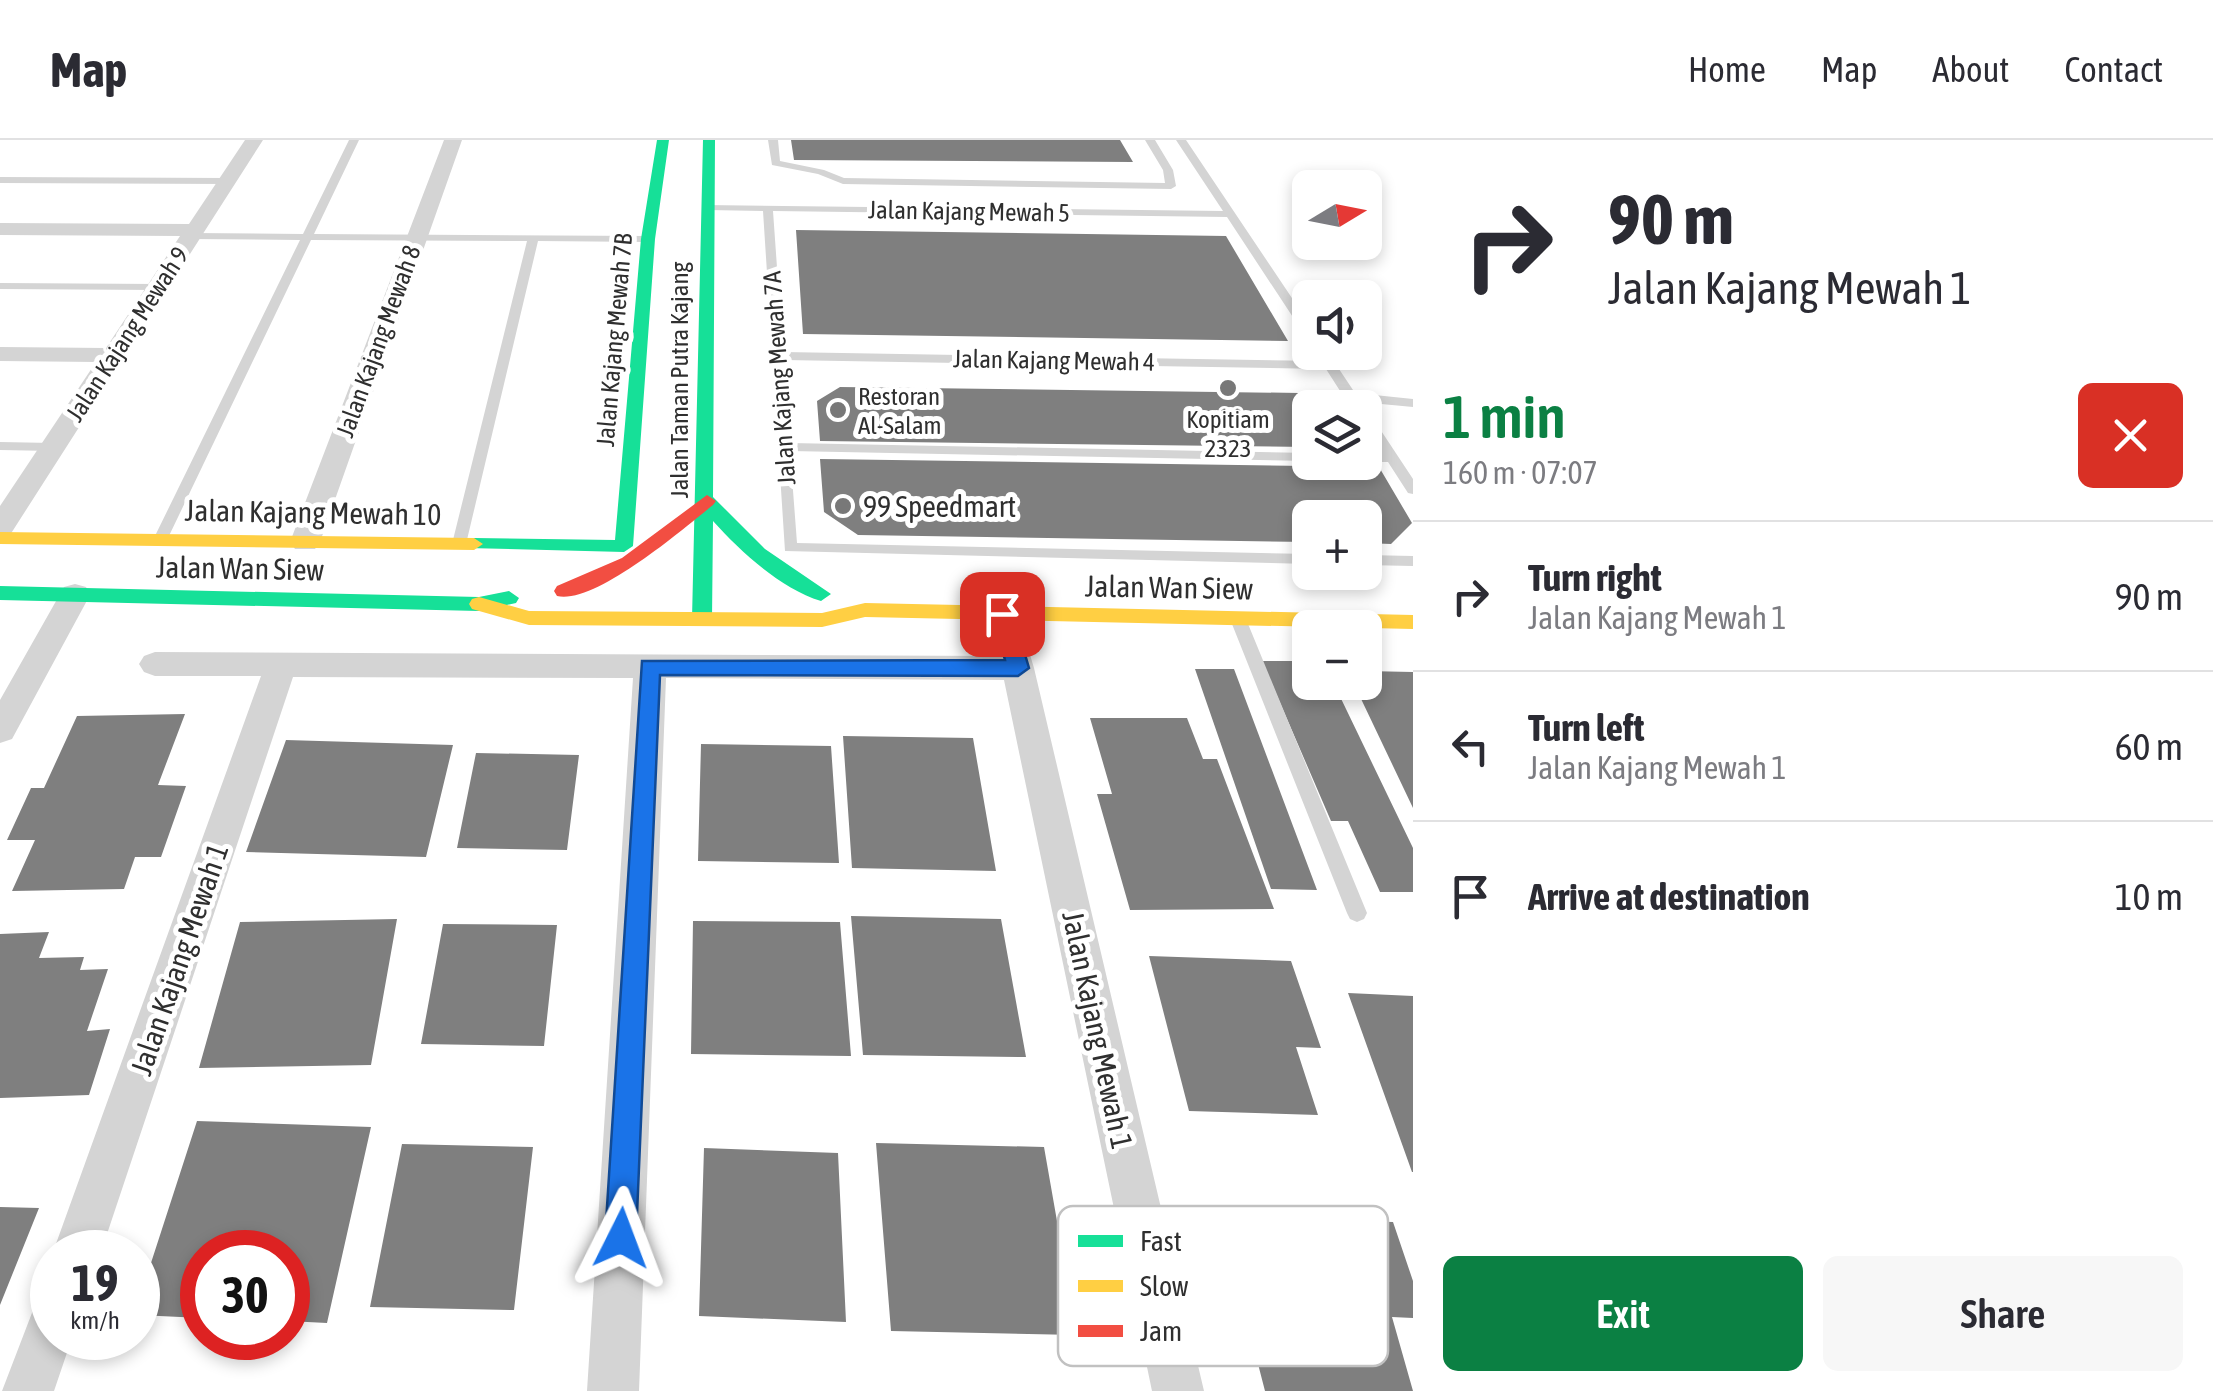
<!DOCTYPE html>
<html lang="en">
<head>
<meta charset="utf-8">
<style>
	:root { --surface:#fff; --page:#f7f7f7; --text:#2b2b33; --muted:#7c7c81; --line:#e1e1e2; --accent:#0b8043 }
	body { margin:0; font-family:"Asap Condensed",sans-serif; background:var(--page); color:var(--text); height:100vh; display:flex; flex-direction:column; font-size:38px; white-space:nowrap }
	* { box-sizing:border-box; margin:0 }
	p { font-size:32px; color:var(--muted) }
	.icon { flex:none; width:55px; height:55px; fill:none; stroke:currentColor; stroke-width:2; stroke-linecap:round; stroke-linejoin:round }
	.map { position:relative; flex:1; overflow:hidden }
	.sheet { display:flex; flex-direction:column; background:var(--surface); width:800px }
	.sheet>* { flex:none }
	.top-card { background:#fff; color:var(--text); overflow:hidden }
	.needle { width:65px; rotate:80deg }
	.fabs { position:absolute; left:1292px; top:30px; display:grid; gap:20px }
	.fabs a { display:grid; place-items:center; width:90px; height:90px; border-radius:15px; background:var(--surface); box-shadow:0 5px 15px #0003; font-size:50px }
	.speed { position:absolute; left:30px; top:1090px; display:flex; gap:20px; font-size:50px; font-weight:700; text-align:center }
	.speed>* { display:grid; place-content:center; width:130px; height:130px; border-radius:50%; background:var(--surface); box-shadow:0 5px 15px #0003; line-height:1 }
	.speed small { font-size:25px; font-weight:400 }
	.speed .limit { border:15px solid #d22; background:#fff; color:#111 }
	.pin { position:absolute; display:grid; place-items:center; width:85px; height:85px; color:#fff; margin:-42px; border-radius:20px; box-shadow:0 5px 15px #0006 }
	.me { position:absolute; width:110px; margin:-55px; rotate:3deg; stroke-linejoin:round; filter:drop-shadow(0 0 8px #0008) }
	.turn { display:flex; align-items:center; gap:35px; height:210px; padding:0 30px; font-size:45px }
	.turn .icon { width:130px; height:130px; stroke-width:2.5 }
	.turn b { display:block; font-size:70px; line-height:85px }
	.round { display:grid; place-items:center; flex:none; width:105px; height:105px; border-radius:15px; background:var(--page) }
	.head { display:flex; align-items:center; justify-content:space-between; height:170px; padding:0 30px }
	h1 { font-size:60px; font-weight:600; line-height:75px; color:var(--accent) }
	.button { display:flex; gap:20px; margin-top:auto; padding:20px 30px }
	.button a { flex:1; height:115px; border-radius:15px; background:var(--accent); color:#fff; font-size:40px; font-weight:600; line-height:115px; text-align:center }
	.button a+a { background:var(--page); color:var(--text) }
	ul { padding:0; list-style:none }
	li { display:flex; align-items:center; gap:30px; height:150px; padding:0 30px; border-top:2px solid var(--line) }
	li div { flex:1 }
	li b { display:block; font-size:38px }
	li em { font-style:normal }
	header { display:flex; align-items:center; gap:60px; box-sizing:border-box; height:140px; padding:0 50px; background:var(--surface); border-bottom:2px solid var(--line) }
	header strong { font-size:48px }
	nav { display:flex; gap:55px; margin-inline-start:auto; font-size:35px }
	main { display:flex; flex:1; min-height:0 }
	.map>svg:first-child { display:block }
</style>
</head>
<body>
<header>
<strong>Map</strong>
<nav><a>Home</a><a>Map</a><a>About</a><a>Contact</a></nav>
</header>
<main>
<div class="map">
<svg width="1413" height="1251" viewBox="0 0 1413 1251">
	<rect width="100%" height="100%" fill="#fff"/>
	<path fill="#7f7f7f" d="M791 0H1120L1133 22 794 20Z
		M796 90 1226 96 1288 201 803 194Z
		M840 247 1299 253 1333 267 1310 268V307L820 301 817 261Z
		M820 319 1379 327 1412 383 1391 404 1365 403V378H1310V402L858 395 824 372Z
		M1262 521H1310V542H1333L1413 708V752H1380L1348 681H1331Z
		M1195 529H1234L1317 750 1271 749Z
		M1365 531 1413 532V668L1353 542H1365Z
		M185 574 158 645 186 646 161 717H135L124 749 12 751 35 700H7L31 648H44L77 576Z
		M1090 578H1187L1203 619H1217L1274 769 1130 770 1097 654H1112Z
		M843 596 973 598 996 731 852 728Z
		M286 600 453 605 426 717 246 712Z
		M701 604 831 606 839 723 698 721Z
		M476 613 579 615 567 710 457 708Z
		M851 776 1001 779 1026 917 863 915Z
		M397 779 371 925 199 928 240 782Z
		M693 781 840 782 851 916 691 914Z
		M443 784 557 785 544 906 421 904Z
		M49 792 39 818 84 817 80 830 108 829 87 891 110 889 89 955 0 958V794Z
		M1149 816 1291 821 1321 908 1296 907 1318 975 1189 971Z
		M1348 853 1413 856V1032H1412Z
		M197 981 371 987 327 1183 288 1181V1112H202V1178L138 1175V1163Z
		M876 1003 1044 1007 1077 1195 891 1191Z
		M402 1004 533 1007 514 1170 370 1167Z
		M704 1008 838 1013 846 1182 699 1176Z
		M0 1067 39 1068 0 1165Z
		M1220 1077 1393 1082 1413 1141V1178L1392 1177 1413 1251H1265Z"/>
	<g fill="none" stroke-linecap="round" stroke-linejoin="round">
		<path fill="#d4d4d4" fill-rule="evenodd" d="M349 0H359L314 94 648 96 653 99 648 102 538 101 466 404 459 409 452 404 527 101 311 100 167 400 160 405 155 403 153 400 300 100 191 99 186 96 191 93 303 94Z
			M768 0H778L780 21 824 30 844 38 1165 43 1163 30 1145 0H1155L1173 30 1176 46 1171 49 843 44 818 34 772 25Z
			M1176 0H1186L1310 185V198L1304 194 1227 77 773 71 783 212 1322 221 1319 217 1325 213 1329 214 1355 253 1413 259V267L1360 262 1364 268H1351L1326 229 784 220 790 303 1310 313V321L790 311 797 403 1310 414V424L785 411 763 71 708 70 704 69V65L1223 71Z
			M0 37 227 38 232 41 227 44 0 43Z
			M0 143 158 144 164 147 158 150 0 149Z
			M1365 273 1370 274 1413 339V354L1408 353 1388 322H1365V314H1382L1365 287Z
			M0 302 53 303 60 307 53 311 0 310Z
			M1365 415 1413 416V426L1365 425Z
			M1238 473 1246 479 1367 773 1364 779 1357 782 1350 779 1347 773 1230 479Z"/>
		<path fill="#d4d4d4" fill-rule="evenodd" d="M245 0H263L10 395 0 397V366L96 222 0 221V207L106 208 180 96 0 95V83L189 84Z
			M444 0H462L320 402 315 409H295L290 402Z
			M75 444 86 447 90 455 12 599 0 603V560L64 447Z
			M1002 464 1013 467 1018 475 1034 528 1204 1251H1152L1004 540 666 538 639 1251H587L633 538 293 537 101 1112H53L261 536H155L144 532 139 524 144 516 155 512 998 516 986 475 991 467Z
			M52 1157V1198H72L54 1251H2L35 1165Z"/>
		<path fill="#16e098" fill-rule="evenodd" d="M657 0H669L655 99 633 406 624 412 467 408V400L474 398 615 400 641 99Z
			M703 0H715L713 357 765 409 831 454 821 461C780 448 741 412 713 381L712 479 702 486 692 479Z
			M0 446 479 457 509 451 519 458 516 463 479 471 0 460Z"/>
		<path fill="#ffcf43" fill-rule="evenodd" d="M0 392 474 398 483 404 474 410 0 404Z
			M479 457 529 471 822 473 865 463 1413 475V489L865 477 822 487 529 485 472 469 469 464 472 459Z"/>
		<path fill="#f24e42" fill-rule="evenodd" d="M707 355 716 361 713 365C683 389 595 465 557 456L554 451 557 446 622 418Z"/>
	</g>
	<path fill="#1a73e8" stroke="#114b97" stroke-width="2.5" d="M1002 467 1013 474 1029 528 1018 536 660 535 636 1098 632 1109 621 1114 610 1109 605 1098 642 521 1005 520 992 474Z"/>
	<g fill="#787878" stroke="#fff" stroke-width="4">
		<circle cx="1228" cy="248" r="10"/>
		<circle cx="838" cy="270" r="10"/>
		<circle cx="843" cy="366" r="10"/>
	</g>
	<g text-anchor="middle" dominant-baseline="central" stroke-width="10" stroke-linejoin="round" paint-order="stroke">
		<g font-size="25" fill="#2f2f2f" stroke="#fff">
			<text transform="translate(969 71) rotate(1)">Jalan Kajang Mewah 5</text>
			<text transform="translate(127 194) rotate(-57)">Jalan Kajang Mewah 9</text>
			<text transform="translate(614 200) rotate(-85)">Jalan Kajang Mewah 7B</text>
			<text transform="translate(378 201) rotate(-70)">Jalan Kajang Mewah 8</text>
			<text transform="translate(1054 220) rotate(1)">Jalan Kajang Mewah 4</text>
			<text transform="translate(779 238) rotate(-94)">Jalan Kajang Mewah 7A</text>
			<text transform="translate(679 240) rotate(-90)">Jalan Taman Putra Kajang</text>
		</g>
		<g font-size="25" fill="#2f2f2f" stroke="#fff" text-anchor="start">
			<text x="858" y="256">Restoran<tspan x="858" dy="29">Al-Salam</tspan></text>
			<text x="1228" y="279" text-anchor="middle">Kopitiam<tspan x="1228" dy="29">2323</tspan></text>
		</g>
		<g font-size="30" fill="#2f2f2f" stroke="#fff" text-anchor="start">
			<text x="863" y="366">99 Speedmart</text>
		</g>
		<g font-size="30" fill="#2f2f2f" stroke="#fff">
			<text transform="translate(313 372) rotate(1)">Jalan Kajang Mewah 10</text>
			<text transform="translate(240 428) rotate(1)">Jalan Wan Siew</text>
			<text transform="translate(1169 447) rotate(1)">Jalan Wan Siew</text>
			<text transform="translate(179 819) rotate(-71)">Jalan Kajang Mewah 1</text>
			<text transform="translate(1098 890) rotate(78)">Jalan Kajang Mewah 1</text>
		</g>
	</g>
	<rect x="1058" y="1066" width="330" height="160" rx="15" fill="#fff" stroke="#c1c1c1" stroke-width="2.5"/>
	<rect x="1078" y="1095" width="45" height="12" fill="#16e098"/>
	<rect x="1078" y="1140" width="45" height="12" fill="#ffcf43"/>
	<rect x="1078" y="1185" width="45" height="12" fill="#f24e42"/>
	<g font-size="28" fill="#2f2f2f">
		<text x="1140" y="1111">Fast</text>
		<text x="1140" y="1156">Slow</text>
		<text x="1140" y="1201">Jam</text>
	</g>
</svg>
<div class="fabs">
<a><svg class="needle" viewBox="-14 -14 28 28"><path d="M0-13l5 13h-10z" fill="#e53935"/><path d="M0 13l5-13h-10z" fill="#7c7c81"/></svg></a>
<a><svg class="icon" aria-label="sound" viewBox="0 0 24 24"><path d="M4 9h4l5-4v14l-5-4H4zM17 9q2 3 0 6"/></svg></a>
<a><svg class="icon" aria-label="layers" viewBox="0 0 24 24"><path d="M12 4l9 5-9 5-9-5zM3 14l9 5 9-5"/></svg></a>
<a>+</a>
<a>−</a>
</div>
<div class="speed"><div>19<small>km/h</small></div><div class="limit">30</div></div>
<div class="pin" style="left:1002px;top:474px;background:#d93025"><svg class="icon" aria-label="arrive" viewBox="0 0 24 24"><path d="M6 21V4h12l-3 4 3 4H6"/></svg></div>
<svg class="me" style="left:621px;top:1098px" viewBox="-20 -20 40 40"><path d="M0-17L14 15 0 8-14 15z" fill="#1a73e8" stroke="#fff" stroke-width="4"/></svg>
</div>
<section class="sheet">
<div class="top-card">
<div class="turn"><svg class="icon" aria-label="right" viewBox="0 0 24 24"><path d="M7 20v-9h11M14 6l5 5-5 5"/></svg><div><b>90 m</b>Jalan Kajang Mewah 1</div></div>
</div>
<div class="head"><div><h1>1 min</h1><p>160 m · 07:07</p></div><a class="round" style="background:#d93025;color:#fff"><svg class="icon" aria-label="close" viewBox="0 0 24 24"><path d="M6 6l12 12M18 6L6 18"/></svg></a></div>
<ul>
<li><svg class="icon" aria-label="right" viewBox="0 0 24 24"><path d="M7 20v-9h11M14 6l5 5-5 5"/></svg><div><b>Turn right</b><p>Jalan Kajang Mewah 1</p></div><em>90 m</em></li>
<li><svg class="icon" aria-label="left" viewBox="0 0 24 24"><path d="M17 20v-9H6M10 6l-5 5 5 5"/></svg><div><b>Turn left</b><p>Jalan Kajang Mewah 1</p></div><em>60 m</em></li>
<li><svg class="icon" aria-label="arrive" viewBox="0 0 24 24"><path d="M6 21V4h12l-3 4 3 4H6"/></svg><div><b>Arrive at destination</b></div><em>10 m</em></li>
</ul>
<div class="button"><a>Exit</a><a>Share</a></div>
</section>
</main>
</body>
</html>
